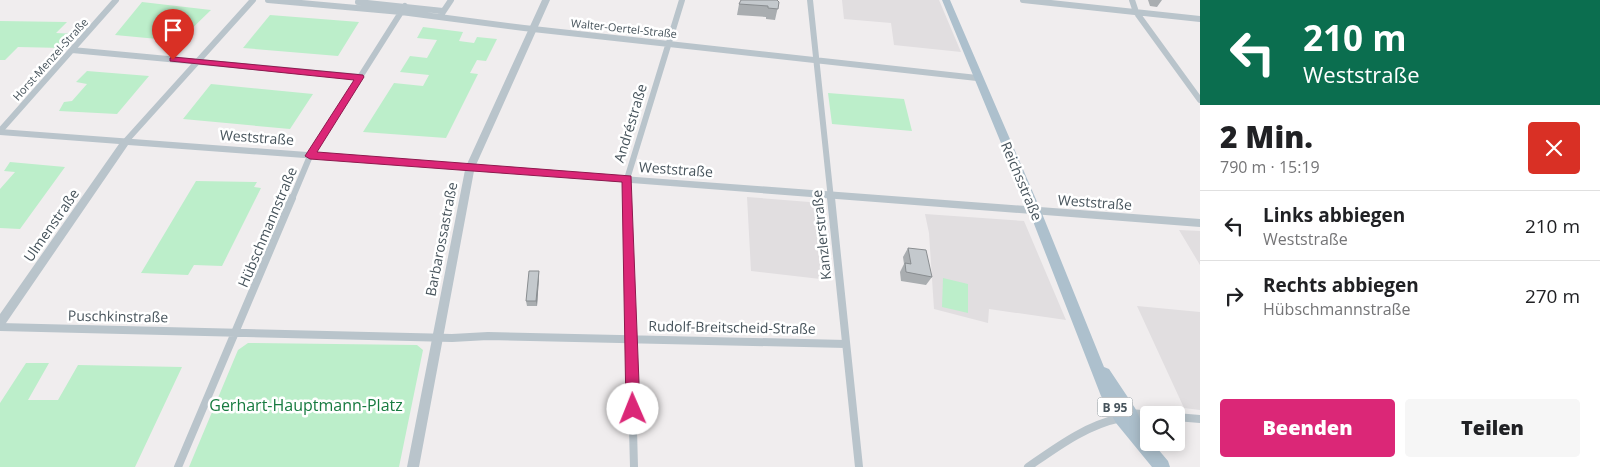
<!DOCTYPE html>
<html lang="de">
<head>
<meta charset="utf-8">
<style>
	:root { --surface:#fff; --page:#f6f6f6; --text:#202124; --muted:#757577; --line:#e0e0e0; --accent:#db2777 }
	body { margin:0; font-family:"Open Sans",sans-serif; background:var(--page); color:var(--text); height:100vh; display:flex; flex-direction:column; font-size:19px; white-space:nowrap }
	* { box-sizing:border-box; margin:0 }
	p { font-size:16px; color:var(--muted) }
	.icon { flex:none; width:28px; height:28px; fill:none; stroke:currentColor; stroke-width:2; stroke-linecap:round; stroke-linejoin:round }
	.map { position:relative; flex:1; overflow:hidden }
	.drawer { display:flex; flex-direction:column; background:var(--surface); width:400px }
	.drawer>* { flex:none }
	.banner { background:#0b6e4f; color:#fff; overflow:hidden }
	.tools { position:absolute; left:1140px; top:406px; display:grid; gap:10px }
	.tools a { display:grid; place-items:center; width:45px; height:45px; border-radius:5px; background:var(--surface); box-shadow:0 2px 12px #0003; font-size:25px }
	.pin { position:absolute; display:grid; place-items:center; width:42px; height:42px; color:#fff; margin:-51px -21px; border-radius:50% 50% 50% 0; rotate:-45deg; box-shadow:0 0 5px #0007 }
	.pin .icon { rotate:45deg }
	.me { position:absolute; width:55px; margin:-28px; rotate:359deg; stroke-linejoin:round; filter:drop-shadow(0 0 4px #0008) }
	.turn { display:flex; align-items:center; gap:18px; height:105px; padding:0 20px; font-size:22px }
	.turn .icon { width:65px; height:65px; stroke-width:2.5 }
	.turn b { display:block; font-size:35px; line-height:42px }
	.round { display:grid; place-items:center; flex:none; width:52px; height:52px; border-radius:5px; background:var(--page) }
	.head { display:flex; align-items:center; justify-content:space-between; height:85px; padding:0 20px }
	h1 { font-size:30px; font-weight:800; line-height:38px }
	.cta { display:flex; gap:10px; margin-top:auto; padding:10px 20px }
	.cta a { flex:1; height:58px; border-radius:5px; background:var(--accent); color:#fff; font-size:20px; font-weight:800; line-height:58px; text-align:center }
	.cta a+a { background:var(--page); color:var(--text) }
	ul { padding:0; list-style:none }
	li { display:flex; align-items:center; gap:15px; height:70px; padding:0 20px; border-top:1px solid var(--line) }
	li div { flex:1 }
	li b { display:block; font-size:19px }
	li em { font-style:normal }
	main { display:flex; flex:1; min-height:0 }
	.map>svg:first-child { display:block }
</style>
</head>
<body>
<main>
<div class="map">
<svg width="1200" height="467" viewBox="0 0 1200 467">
	<rect width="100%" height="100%" fill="#f0edee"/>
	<path fill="#e1dee0" d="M842 0H939L961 52 894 45 891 23 844 19Z
		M747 197 822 203 829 280 751 271Z
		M925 214 1024 221 1066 320 989 309 988 323 934 309 929 233Z
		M1179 230 1200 231V265Z
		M1137 306 1200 312V410L1184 408Z"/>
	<path fill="#bceeca" d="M142 2 211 10 179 41 115 35Z
		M270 15 359 22 338 56 243 48Z
		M0 21 67 22 56 33 77 34 63 48 18 47 5 60H0Z
		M423 27 463 32 459 41 474 43 477 37 497 39 486 61 477 60 470 73 478 74 446 138 363 132 394 83 423 86 429 75 400 72 410 56 427 58 437 40 417 38Z
		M87 71 149 76 117 114 59 111 64 102 72 101 87 84 76 82Z
		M211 84 313 94 290 129 183 119Z
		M828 93 904 99 912 131 832 124Z
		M10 162 65 167 20 229 0 228V189L15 172 4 171Z
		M196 181 257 182 254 187 261 188 222 266 194 265 188 275 141 273Z
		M943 278 968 284V313L942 307Z
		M248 343 417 345 423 350 399 467H189L238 350Z
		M26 363H49L28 400H58L78 365 182 367 135 467H0V403Z"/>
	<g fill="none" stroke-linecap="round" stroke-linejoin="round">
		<path stroke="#b9c4cb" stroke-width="6" d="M268 0 401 12 524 28 977 78
			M810 0 831 199
			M1023 0 1200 19
			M1132 0 1136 12 1200 100
			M358 2 443 11
			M441 15 451 0
			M72 50 360 77
			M0 131 116 0
			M125 142 253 0
			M292 199 310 156 405 6
			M627 199V179L682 0"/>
		<path stroke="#b9c4cb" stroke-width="8" d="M627 198 634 467
			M831 198 859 467
			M0 327 452 338 488 336 846 344
			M1130 413 1153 415
			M1176 417 1200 419
			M178 467 292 198
			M1028 467C1057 447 1086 425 1121 418"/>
		<path fill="#b9c4cb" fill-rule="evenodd" d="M542 0H550L476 165 1200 219V227L474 171 419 467H407L465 170 128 145 4 326 0 328V314L119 144 0 135V129L467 164Z"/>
		<path fill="#adc0cd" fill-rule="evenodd" d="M942 0H950L1041 211 1104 367 1109 369 1135 408 1147 432 1145 435 1149 442H1152L1168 461 1170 467H1152L1116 423 1101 396 1029 211Z"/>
	</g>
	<path fill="#a9adb0" d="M1148 0H1162L1157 7 1150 6Z
		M779 2 775 20 766 19V17L737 15 739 4Z
		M908 248 932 277 926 285 901 281 900 272 904 264 903 257Z
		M539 271V277L537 306H527L526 301Z"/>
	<path fill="#898d90" d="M539 271V277L537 306 536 301Z"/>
	<path fill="#c4c9cd" stroke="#898d90" d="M741 0H777L779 2 778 9 768 8V6L739 4Z
		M908 248 926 250 932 277 906 272 905 263 911 264Z
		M529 271H539L536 301H526Z"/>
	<path fill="#db2777" stroke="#8e194d" d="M173 57 363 75 364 77 317 152 631 176 640 409 638 414 633 416 628 414 626 409 622 182 310 159 305 156 354 80 170 61V58Z"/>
	<g text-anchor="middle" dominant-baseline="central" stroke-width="5" stroke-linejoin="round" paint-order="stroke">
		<g font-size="11" fill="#46535b" stroke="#fff">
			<text transform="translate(624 28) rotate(6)">Walter-Oertel-Straße</text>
			<text transform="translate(50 59) rotate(-48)">Horst-Menzel-Straße</text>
		</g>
		<rect fill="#fff" stroke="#7e878c" stroke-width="1" x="1097.5" y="397.5" width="35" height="19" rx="4"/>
		<g font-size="12" font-weight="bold" fill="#46535b">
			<text x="1115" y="407">B 95</text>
		</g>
		<g font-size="14" fill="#46535b" stroke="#fff">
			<text transform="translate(630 123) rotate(-73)">Andréstraße</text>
			<text transform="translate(257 137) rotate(4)">Weststraße</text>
			<text transform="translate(676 169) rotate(4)">Weststraße</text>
			<text transform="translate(1022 181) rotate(67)">Reichsstraße</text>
			<text transform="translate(1095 202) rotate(4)">Weststraße</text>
			<text transform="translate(51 225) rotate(-55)">Ulmenstraße</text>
			<text transform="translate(267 227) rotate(-67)">Hübschmannstraße</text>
			<text transform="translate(821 235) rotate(-96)">Kanzlerstraße</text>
			<text transform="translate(441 239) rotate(-79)">Barbarossastraße</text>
			<text transform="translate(118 316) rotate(1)">Puschkinstraße</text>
			<text transform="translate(732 327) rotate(1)">Rudolf-Breitscheid-Straße</text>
		</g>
		<g font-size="16" fill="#177b40" stroke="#fff">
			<text x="306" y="405">Gerhart-Hauptmann-Platz</text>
		</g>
	</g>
</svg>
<div class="tools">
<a><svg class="icon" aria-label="search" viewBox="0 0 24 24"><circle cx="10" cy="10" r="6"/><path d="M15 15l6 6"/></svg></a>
</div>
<div class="pin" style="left:173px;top:60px;background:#d93025"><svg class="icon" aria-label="arrive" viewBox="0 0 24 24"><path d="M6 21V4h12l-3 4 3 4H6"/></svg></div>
<svg class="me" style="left:633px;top:409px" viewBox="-20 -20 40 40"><circle r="19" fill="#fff"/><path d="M0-13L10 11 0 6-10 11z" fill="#db2777"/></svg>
</div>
<section class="drawer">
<div class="banner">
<div class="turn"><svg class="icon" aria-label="left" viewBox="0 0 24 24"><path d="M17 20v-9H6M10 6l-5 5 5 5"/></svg><div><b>210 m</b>Weststraße</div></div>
</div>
<div class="head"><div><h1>2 Min.</h1><p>790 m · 15:19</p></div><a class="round" style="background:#d93025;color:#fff"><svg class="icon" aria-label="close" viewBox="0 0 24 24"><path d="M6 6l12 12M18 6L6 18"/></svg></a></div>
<ul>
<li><svg class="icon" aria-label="left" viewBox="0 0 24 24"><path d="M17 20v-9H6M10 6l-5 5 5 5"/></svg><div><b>Links abbiegen</b><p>Weststraße</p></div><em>210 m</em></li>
<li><svg class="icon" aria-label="right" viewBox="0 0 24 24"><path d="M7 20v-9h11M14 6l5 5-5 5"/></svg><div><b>Rechts abbiegen</b><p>Hübschmannstraße</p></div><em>270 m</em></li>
</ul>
<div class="cta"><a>Beenden</a><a>Teilen</a></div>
</section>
</main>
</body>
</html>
